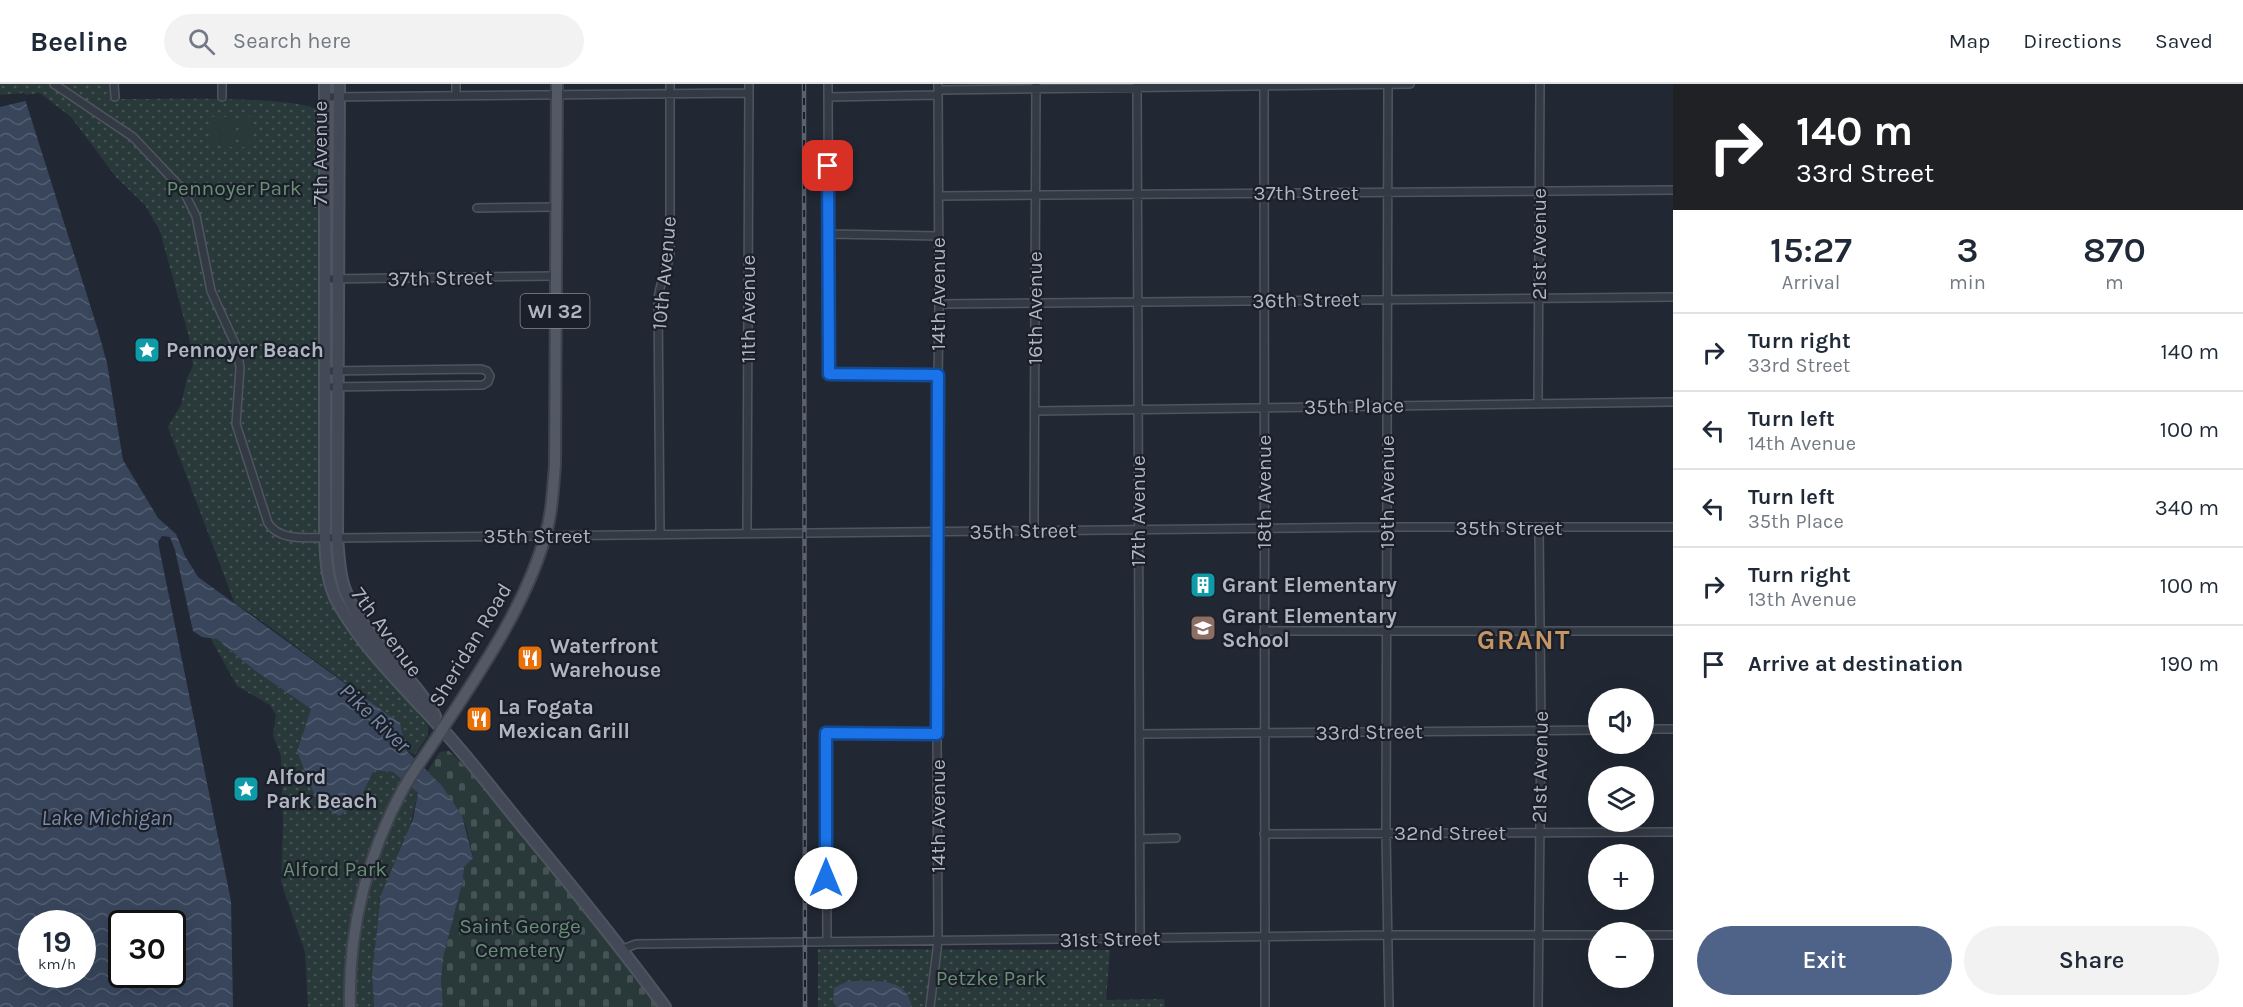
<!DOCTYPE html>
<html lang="en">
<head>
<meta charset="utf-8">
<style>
	:root { --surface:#fff; --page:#f2f2f3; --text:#1f2937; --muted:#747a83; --line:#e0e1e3; --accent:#4f6388 }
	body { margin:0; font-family:Karla,sans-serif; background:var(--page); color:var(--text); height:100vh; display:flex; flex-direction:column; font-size:22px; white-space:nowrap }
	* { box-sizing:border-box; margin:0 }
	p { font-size:20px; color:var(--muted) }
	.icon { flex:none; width:33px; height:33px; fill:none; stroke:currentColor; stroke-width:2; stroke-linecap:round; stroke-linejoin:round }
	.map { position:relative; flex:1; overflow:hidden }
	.side { display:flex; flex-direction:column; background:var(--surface); width:570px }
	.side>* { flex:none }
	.banner { background:#202124; color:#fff; overflow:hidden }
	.tools { position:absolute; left:1588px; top:604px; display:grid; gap:12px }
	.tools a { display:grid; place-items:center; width:66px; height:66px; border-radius:50%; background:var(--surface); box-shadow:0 6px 24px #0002; font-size:30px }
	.speed { position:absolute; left:18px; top:826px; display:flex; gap:12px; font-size:30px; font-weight:700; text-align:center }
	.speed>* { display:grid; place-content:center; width:78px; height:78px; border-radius:50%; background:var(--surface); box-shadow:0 6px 24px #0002; line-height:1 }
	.speed small { font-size:15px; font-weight:400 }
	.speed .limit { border:3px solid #111; border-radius:9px; background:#fff; color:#111 }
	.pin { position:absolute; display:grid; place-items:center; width:51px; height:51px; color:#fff; margin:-26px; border-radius:12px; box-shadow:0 3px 9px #0006 }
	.me { position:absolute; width:66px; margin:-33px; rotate:0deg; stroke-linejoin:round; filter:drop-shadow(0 0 4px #0008) }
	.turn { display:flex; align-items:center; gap:21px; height:126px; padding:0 24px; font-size:27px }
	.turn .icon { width:78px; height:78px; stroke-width:2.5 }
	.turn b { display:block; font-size:42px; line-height:51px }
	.eta { display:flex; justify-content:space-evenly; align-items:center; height:102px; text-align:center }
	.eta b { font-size:36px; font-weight:600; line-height:42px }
	.cta { display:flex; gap:12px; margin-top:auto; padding:12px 24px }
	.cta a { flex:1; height:69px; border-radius:36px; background:var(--accent); color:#fff; font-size:24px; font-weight:600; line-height:69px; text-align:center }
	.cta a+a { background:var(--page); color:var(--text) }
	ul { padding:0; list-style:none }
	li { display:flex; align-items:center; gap:18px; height:78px; padding:0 24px; border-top:2px solid var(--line) }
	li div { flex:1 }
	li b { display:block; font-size:22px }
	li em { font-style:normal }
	header { display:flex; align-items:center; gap:36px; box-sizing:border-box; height:84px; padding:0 30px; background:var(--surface); border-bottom:2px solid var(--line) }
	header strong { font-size:28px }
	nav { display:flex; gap:33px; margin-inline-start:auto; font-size:21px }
	.search { width:420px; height:54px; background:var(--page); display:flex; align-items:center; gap:15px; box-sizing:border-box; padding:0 21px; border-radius:33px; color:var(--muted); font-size:22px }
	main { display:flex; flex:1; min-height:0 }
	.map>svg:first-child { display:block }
</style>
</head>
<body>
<header>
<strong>Beeline</strong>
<div class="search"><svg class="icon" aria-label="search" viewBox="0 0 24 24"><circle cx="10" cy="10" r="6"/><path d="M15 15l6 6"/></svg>Search here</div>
<nav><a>Map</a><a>Directions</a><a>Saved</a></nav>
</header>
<main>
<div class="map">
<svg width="1673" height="923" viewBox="0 0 1673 923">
	<defs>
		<pattern id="cemetery-stones" width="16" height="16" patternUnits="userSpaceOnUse" patternTransform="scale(1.5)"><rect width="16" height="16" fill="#29393a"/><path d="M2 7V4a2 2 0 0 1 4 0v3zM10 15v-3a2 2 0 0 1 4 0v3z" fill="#465355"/></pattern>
		<pattern id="park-dots" width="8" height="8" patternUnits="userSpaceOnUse" patternTransform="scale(1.5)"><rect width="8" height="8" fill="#29393a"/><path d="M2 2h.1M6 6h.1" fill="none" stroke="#465355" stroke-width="1.8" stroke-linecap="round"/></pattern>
		<pattern id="water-waves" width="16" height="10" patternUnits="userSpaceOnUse" patternTransform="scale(1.5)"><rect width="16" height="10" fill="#38455b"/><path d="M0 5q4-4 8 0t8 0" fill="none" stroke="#525e71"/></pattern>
	</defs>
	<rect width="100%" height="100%" fill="#212833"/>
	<path fill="url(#cemetery-stones)" d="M449 667 479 696 619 869 658 923H442L443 919 441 895 444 870 463 796 464 782 473 773 466 742 443 703 427 688 440 668Z"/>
	<path fill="url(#park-dots)" d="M0 0H109L110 15C148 16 296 10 320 27L321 472 348 544 428 642V651L415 671 406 666 400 639 256 533 235 520 168 343 181 321 187 294 193 282 189 253 160 147 145 121 116 93 71 33 40 9 0 14Z
		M210 553 217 555 254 586 311 625 297 667 359 717 374 686 393 688 418 709 372 891 374 923H308L305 868 281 798 283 738 281 672 273 651 276 631 270 621 237 602Z
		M818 865 1110 866 1106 916 1164 915 1165 923H818Z"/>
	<path fill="#29393a" d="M227 28H233V33H236V58L233 59V63H227V59L224 58V33H227Z
		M241 28H248V32L251 33V58H248V63H241V58H239V33L241 32Z
		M209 33H221V58H209Z"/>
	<path fill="url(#water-waves)" fill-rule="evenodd" d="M24 12 97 243 107 279 123 376 158 434 176 450 185 472 198 493 400 639 406 666 443 703 462 732 473 774 464 783 463 796 444 870 441 895 443 919 442 923H374L372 891 381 811 413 735 418 709 393 688 374 686 359 717 339 732 317 717 297 667 311 625 254 586 217 555 202 553 193 547 175 466 170 453 162 452 158 458 231 817 233 923H0V14ZM32 840H82V891H32ZM122 840H172V891H122Z
		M848 897C874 898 906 891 912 923H837L833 918 834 904Z"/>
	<path fill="#212833" d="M24 9 29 16 0 23V11Z"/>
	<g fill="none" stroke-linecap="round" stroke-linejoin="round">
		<g stroke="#4f555f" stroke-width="10">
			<path id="street" d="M54 0 133 53 183 106 196 132 211 207 237 264 240 284 236 340 268 439C281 460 315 452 337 454L1387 443H1673
				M114 0 115 13
				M222 0V13
				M456 0V12
				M828 0 829 290 938 291
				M1137 0 1140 854
				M1264 0 1265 923
				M1388 0 1386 750 1389 923
				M938 6 1410 0
				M325 13 749 9
				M828 13 938 11
				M939 112 1673 106
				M477 124 556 123
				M829 150 939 152
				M325 195 555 192
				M939 220 1673 213
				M325 287 481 285 487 287 490 292 488 298 483 301 325 303
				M1538 320 1540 0
				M1035 327 1673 318
				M1034 447 1036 0
				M747 450 749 0
				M660 451 658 216C659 200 667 186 670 171V0
				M1264 547H1673
				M1644 645H1673
				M1139 650 1599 646
				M1264 750 1673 748
				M1140 755 1176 754
				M1644 851H1673
				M827 858 826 649 937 650
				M623 865 636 860 1388 851H1599
				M930 923 938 857 936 448 939 220 938 0
				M1538 923 1541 646 1539 444"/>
		</g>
		<g stroke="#4f555f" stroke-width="14">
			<path id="secondary" d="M325 0V453C326 476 327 499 338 519 365 567 407 606 443 646 472 678 499 714 527 748 574 805 621 863 665 923
				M339 0 337 454C339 474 339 495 348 513 368 558 411 589 435 632"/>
		</g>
		<g stroke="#3e434e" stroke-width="14">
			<path id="primary" d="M350 923C348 847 367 772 403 705 415 684 430 665 443 644 481 586 526 520 545 453 552 430 553 405 555 381L557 0"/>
		</g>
		<use href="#street" stroke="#343a44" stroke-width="7"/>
		<use href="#secondary" stroke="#434957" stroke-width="10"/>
		<use href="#primary" stroke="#525964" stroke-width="10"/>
		<g stroke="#5b616e" stroke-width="4.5">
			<path id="rail" d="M804 0 805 923"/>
		</g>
		<use href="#rail" stroke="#1a1f29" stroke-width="2" stroke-dasharray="7" stroke-linecap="butt"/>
	</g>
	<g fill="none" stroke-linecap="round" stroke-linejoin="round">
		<g stroke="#114b97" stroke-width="15">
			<path id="route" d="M826 794V649L937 650 938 291 829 290 828 82"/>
		</g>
		<use href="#route" stroke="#1a73e8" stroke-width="10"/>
	</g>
	<defs>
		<g id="sight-square" transform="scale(1.35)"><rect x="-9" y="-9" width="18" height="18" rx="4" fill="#0f9aa8" stroke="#1a1f29"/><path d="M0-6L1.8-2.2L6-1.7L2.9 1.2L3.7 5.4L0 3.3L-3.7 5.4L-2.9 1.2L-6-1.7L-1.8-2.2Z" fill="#fff"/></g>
		<g id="building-square" transform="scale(1.35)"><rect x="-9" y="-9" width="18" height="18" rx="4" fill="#0f9aa8" stroke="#1a1f29"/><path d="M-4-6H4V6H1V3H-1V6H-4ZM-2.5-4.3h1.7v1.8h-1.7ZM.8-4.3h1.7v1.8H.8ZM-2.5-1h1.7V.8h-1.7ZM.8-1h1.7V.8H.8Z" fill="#fff"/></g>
		<g id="school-square" transform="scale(1.35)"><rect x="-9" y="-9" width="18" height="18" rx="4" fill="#8d6e63" stroke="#1a1f29"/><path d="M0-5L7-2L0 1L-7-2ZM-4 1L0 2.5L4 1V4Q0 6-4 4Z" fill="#fff"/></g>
		<g id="restaurant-square" transform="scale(1.35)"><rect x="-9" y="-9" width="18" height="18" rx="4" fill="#e8710a" stroke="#1a1f29"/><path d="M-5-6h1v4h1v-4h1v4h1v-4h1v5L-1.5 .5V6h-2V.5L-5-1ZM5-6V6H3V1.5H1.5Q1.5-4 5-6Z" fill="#fff"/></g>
	</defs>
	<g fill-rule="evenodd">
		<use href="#sight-square" x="147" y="266"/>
		<use href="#building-square" x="1203" y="501"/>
		<use href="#school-square" x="1203" y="544"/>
		<use href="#restaurant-square" x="530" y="574"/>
		<use href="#restaurant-square" x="479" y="635"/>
		<use href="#sight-square" x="246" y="705"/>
	</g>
	<g text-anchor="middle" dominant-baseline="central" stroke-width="4.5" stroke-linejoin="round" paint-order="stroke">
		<rect fill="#1a1f29" stroke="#828893" stroke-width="1.5" x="520.5" y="210" width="69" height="34" rx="4.5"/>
		<g font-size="20" font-weight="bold" fill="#afb5c1">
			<text x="555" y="227">WI 32</text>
		</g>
		<g font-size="21" fill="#afb5c1" stroke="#1a1f29">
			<text transform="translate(320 69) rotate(-90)">7th Avenue</text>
			<text x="1306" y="109">37th Street</text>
			<text transform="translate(1539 160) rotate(-90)">21st Avenue</text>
			<text transform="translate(664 189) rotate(-85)">10th Avenue</text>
			<text transform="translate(440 194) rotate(-1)">37th Street</text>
			<text transform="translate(938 210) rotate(-90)">14th Avenue</text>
			<text transform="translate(1306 216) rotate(-1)">36th Street</text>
			<text transform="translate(1035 224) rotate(-90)">16th Avenue</text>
			<text transform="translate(748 225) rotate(-90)">11th Avenue</text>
			<text transform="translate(1354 322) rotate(-1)">35th Place</text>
			<text transform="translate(1264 408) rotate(-90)">18th Avenue</text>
			<text transform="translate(1387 408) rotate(-90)">19th Avenue</text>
			<text transform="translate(1138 427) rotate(-90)">17th Avenue</text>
			<text x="1509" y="444">35th Street</text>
			<text transform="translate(1023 447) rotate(-1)">35th Street</text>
			<text x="537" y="452">35th Street</text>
			<text transform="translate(387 548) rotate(54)">7th Avenue</text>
			<text transform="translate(470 561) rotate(-59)">Sheridan Road</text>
			<text transform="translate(1369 648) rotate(-1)">33rd Street</text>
			<text transform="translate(1540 683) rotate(-89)">21st Avenue</text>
			<text transform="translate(938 732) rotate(-90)">14th Avenue</text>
			<text x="1450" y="749">32nd Street</text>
			<text transform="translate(1110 855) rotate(-1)">31st Street</text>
		</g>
		<g font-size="21" fill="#698f74" stroke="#1a1f29">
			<text x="234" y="104">Pennoyer Park</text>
			<text x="335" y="785">Alford Park</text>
			<text x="520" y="842">Saint George<tspan x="520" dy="24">Cemetery</tspan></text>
			<text x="991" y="894">Petzke Park</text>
		</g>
		<g font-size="21" font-weight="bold" fill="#afb5c1" stroke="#1a1f29" text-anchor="start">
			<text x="166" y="266">Pennoyer Beach</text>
			<text x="1222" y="501">Grant Elementary</text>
			<text x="1222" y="532">Grant Elementary<tspan x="1222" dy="24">School</tspan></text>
			<text x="550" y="562">Waterfront<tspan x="550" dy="24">Warehouse</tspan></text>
			<text x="498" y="623">La Fogata<tspan x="498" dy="24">Mexican Grill</tspan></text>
			<text x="266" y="693">Alford<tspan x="266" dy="24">Park Beach</tspan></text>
		</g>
		<g font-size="22" font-style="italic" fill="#7a8aa7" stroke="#1a1f29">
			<text transform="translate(375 634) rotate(44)">Pike River</text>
			<text x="107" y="734">Lake Michigan</text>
		</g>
		<g font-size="27" font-weight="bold" letter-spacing="1.5" fill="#c69564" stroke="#1a1f29">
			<text x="1524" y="556">GRANT</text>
		</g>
	</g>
</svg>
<div class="tools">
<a><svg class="icon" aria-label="sound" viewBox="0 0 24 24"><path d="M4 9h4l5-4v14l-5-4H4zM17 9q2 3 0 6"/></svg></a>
<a><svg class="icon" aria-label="layers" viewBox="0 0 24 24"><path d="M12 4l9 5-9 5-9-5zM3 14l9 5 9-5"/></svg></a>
<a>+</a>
<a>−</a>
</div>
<div class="speed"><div>19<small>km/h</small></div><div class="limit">30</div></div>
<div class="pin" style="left:828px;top:82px;background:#d93025"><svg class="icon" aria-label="arrive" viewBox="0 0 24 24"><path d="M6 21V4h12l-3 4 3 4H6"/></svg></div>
<svg class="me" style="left:826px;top:794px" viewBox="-20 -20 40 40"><circle r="19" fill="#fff"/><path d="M0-13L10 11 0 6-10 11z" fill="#1a73e8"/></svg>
</div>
<section class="side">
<div class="banner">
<div class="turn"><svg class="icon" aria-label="right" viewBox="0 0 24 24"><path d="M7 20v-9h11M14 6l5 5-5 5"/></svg><div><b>140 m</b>33rd Street</div></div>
</div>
<div class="eta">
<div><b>15:27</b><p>Arrival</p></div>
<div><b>3</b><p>min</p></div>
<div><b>870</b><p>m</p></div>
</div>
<ul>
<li><svg class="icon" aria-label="right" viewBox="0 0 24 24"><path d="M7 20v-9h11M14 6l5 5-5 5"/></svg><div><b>Turn right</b><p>33rd Street</p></div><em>140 m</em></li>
<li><svg class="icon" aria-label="left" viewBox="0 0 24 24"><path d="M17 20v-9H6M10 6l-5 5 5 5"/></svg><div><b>Turn left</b><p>14th Avenue</p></div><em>100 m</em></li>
<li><svg class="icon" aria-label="left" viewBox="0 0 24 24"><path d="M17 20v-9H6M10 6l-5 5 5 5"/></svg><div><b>Turn left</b><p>35th Place</p></div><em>340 m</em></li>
<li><svg class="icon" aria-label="right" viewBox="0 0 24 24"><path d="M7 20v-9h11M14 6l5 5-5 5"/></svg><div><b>Turn right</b><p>13th Avenue</p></div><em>100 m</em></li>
<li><svg class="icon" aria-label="arrive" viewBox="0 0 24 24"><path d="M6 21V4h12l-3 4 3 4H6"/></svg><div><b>Arrive at destination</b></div><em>190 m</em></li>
</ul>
<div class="cta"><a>Exit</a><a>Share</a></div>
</section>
</main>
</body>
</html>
